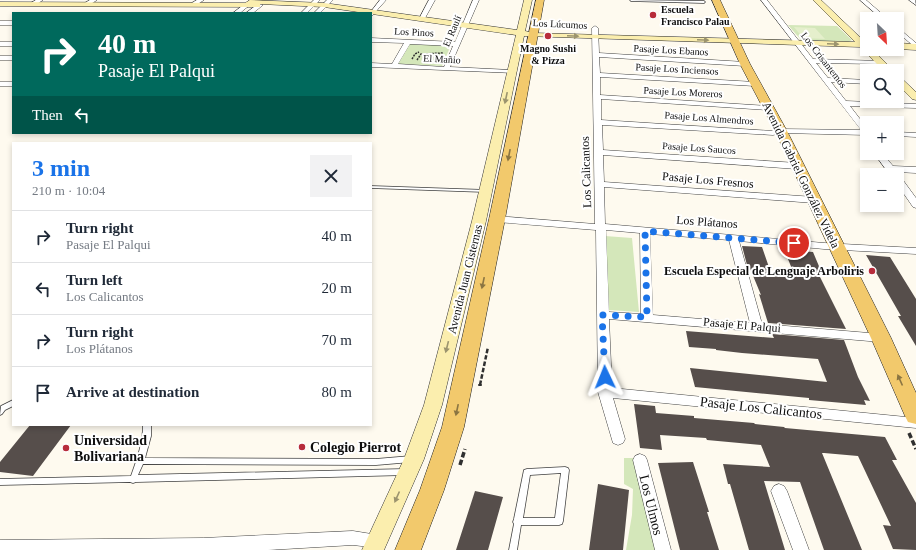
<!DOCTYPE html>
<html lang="en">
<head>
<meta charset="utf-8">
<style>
	:root { --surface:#fff; --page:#f2f2f3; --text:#1f2937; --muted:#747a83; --line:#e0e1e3; --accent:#1a73e8 }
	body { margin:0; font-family:"Times New Roman",serif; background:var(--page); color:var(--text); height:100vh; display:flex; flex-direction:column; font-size:15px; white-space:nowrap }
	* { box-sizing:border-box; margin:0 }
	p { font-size:13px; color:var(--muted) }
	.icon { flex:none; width:22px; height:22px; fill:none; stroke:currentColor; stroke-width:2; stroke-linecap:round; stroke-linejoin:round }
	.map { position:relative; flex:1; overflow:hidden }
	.panel { position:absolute; left:12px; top:142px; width:360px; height:284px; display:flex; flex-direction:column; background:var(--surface); border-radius:0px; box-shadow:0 2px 6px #0003 }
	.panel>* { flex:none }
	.hud { position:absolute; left:12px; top:12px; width:360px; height:122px; border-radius:0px; box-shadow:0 2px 6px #0003; background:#00695c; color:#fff; overflow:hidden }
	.needle { width:26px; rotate:155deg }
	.buttons { position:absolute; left:860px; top:12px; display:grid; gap:8px }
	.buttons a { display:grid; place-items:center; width:44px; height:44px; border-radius:0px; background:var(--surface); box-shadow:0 2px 6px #0003; font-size:20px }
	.pin { position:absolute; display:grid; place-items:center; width:34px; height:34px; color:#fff; margin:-17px; border:2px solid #fff; border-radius:50%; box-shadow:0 1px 4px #0007 }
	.me { position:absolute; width:44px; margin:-22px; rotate:358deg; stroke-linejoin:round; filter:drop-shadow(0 0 3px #0008) }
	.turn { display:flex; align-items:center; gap:14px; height:84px; padding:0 20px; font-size:18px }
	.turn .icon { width:52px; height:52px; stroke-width:2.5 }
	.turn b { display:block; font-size:28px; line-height:34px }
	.then { display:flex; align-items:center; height:38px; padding:0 20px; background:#0003; gap:8px; font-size:15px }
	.round { display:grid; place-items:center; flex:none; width:42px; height:42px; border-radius:0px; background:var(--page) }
	.headline { display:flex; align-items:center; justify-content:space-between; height:68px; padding:0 20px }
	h1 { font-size:24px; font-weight:700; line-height:30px; color:var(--accent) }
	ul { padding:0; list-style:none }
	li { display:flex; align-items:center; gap:12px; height:52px; padding:0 20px; border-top:1px solid var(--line) }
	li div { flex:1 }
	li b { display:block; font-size:15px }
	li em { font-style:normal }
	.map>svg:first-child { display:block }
</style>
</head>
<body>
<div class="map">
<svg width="916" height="550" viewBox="0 0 916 550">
	<rect width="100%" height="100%" fill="#fefaef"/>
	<path fill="#d4e7ba" d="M788 25 837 26 852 40 848 42 801 40Z
		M410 43 451 45 442 66 398 64Z
		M605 236 632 238 639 312 609 310Z
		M624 458H637L657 550H626L632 515 633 489 624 484Z"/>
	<path fill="#e5efcc" d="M794 27 815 28 825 39 803 38Z"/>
	<path fill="#564e4b" d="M742 246 762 247 771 273 794 274 788 259H791L788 250 813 252 821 271H817L846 329 768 323 759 294 761 295 749 266 747 265Z
		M866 255 890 257 916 299V346L898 316H901Z
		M686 331 774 338 772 334 844 340 858 377 870 401 864 400 866 405 809 400V398L695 387 690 368 827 382 818 359 742 353 716 350V349L689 347Z
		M634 404 655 406 656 413 694 416V418L754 423 755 424 784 427 785 428 885 437 897 460H892L916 503V550L893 549 883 525 891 526 858 456 824 453H822L862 550H824L800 482 764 481 785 550H749L730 484H728L723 464 770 467 761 445 707 440 706 438 660 435 662 450 640 448Z
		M30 425H71L33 476 0 472V462Z
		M693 462 709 512H707L719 550H680L658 463Z
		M598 484 629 490 623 550H589Z
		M475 491 503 497 488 550H456Z"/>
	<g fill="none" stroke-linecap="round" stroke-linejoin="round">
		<g stroke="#414141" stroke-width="1.5">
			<path id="lane" d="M630 0 704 1 705 2 704 3 631 1Z
				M371 186 486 190 488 191 486 192 371 188Z
				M13 400V406L5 410 2 414 0 415 1 406Z
				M143 425H151V436L145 458 376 459 411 456 414 457 415 459 414 461 411 462 376 465 143 464 138 475 405 469 408 470 409 472 408 474 405 475 136 482 133 483 130 482 0 485V479L131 476C137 459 143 443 143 425Z
				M565 467 568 468 569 470 563 521 562 524 559 525H521L517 550H509L514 524 513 522 514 519 524 470 527 469ZM561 473 555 518H523L530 475Z"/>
		</g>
		<g stroke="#414141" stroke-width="1">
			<path id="street" d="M36 0H43L35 5H31V3Z
				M90 0H97L89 5H85V3Z
				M197 0H204L196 5H192V3Z
				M314 0H320L307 13H301Z
				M327 0H333L320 13H314Z
				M380 0H386L371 17V13H370Z
				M429 0H435L424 20H420L419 19Z
				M473 0H479L450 67 512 70 514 71V73L371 67V63L392 64 404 43 371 42V38L455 42ZM410 44 453 46 444 67 398 64Z
				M761 0H767L813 59 882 61V63L880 64 816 63 828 78 867 80V84L831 82 846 101 916 104V108L850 106 867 128V135L781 133 773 135 602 125 603 150 797 163 801 166 797 169 603 155 604 182 814 197 819 200 814 203 604 187 605 224 824 243 916 248V254L824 249 739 241 762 324 881 334 885 335 887 338 885 341 881 342 609 319 612 388 916 418V428L613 398 625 439 623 443 618 445 613 443 598 392 596 230 497 222 492 219 497 216 595 224 592 28 595 26 598 28 599 53 745 62 748 64 745 66 599 57 600 73 755 82 759 84 755 86 600 77V95L768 106 772 108 768 110 601 99V120L773 131 781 129 861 130ZM606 230 640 233 641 314 609 312ZM650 234 729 240 750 323 653 315Z
				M860 0H866L888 19H882Z
				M909 0H915L916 5Z
				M246 3 251 4 240 13H233Z
				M258 4 263 5 253 13H246Z
				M0 21H13V25H0Z
				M897 27 916 43V48L897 32Z
				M0 42H13V46H0Z
				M0 56H13V60H0Z
				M0 82H13V86H0Z
				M897 132 916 133V137L897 136Z
				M874 153H882L893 166 916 167V173L897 172 916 198V208L913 207 897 184V175H890Z
				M640 454 645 456 647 460 671 550H655L633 460 635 456Z
				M779 484 784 486 787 491 809 550H793L771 491 774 486Z
				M353 531 384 536 386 541 384 546 378 548 353 545 268 550H0V540L203 538Z"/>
		</g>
		<g stroke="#303030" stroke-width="1">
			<path id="secondary" d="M250 0 324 3 517 30 524 0H532L525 31 534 33 855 42 813 0H821L865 42H867V49H872L894 71H884L860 47 524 36 486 221 442 405 424 459 384 550H362L404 459 424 405 472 221 516 35 324 7 260 4V7H257L0 6V2L245 3Z
				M897 43 916 44V50L897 49Z
				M897 76 900 77 916 92V100L912 99 897 84Z"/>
		</g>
		<g stroke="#1f1f1f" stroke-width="1">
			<path id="primary" d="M536 0H544L505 219 464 427 444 490 421 550H395L420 490 442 427 489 219Z
				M712 0H720L750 64 787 131 891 338 916 393V424L908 422 905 416 871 338 775 131 740 64Z"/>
		</g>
		<path stroke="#303030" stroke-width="1.5" stroke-dasharray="2 1" stroke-linecap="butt" d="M412 59 415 54 419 52
			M417 60 421 54 443 53"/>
		<path stroke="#303030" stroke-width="2.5" stroke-dasharray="4.5 2" stroke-linecap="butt" d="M480 385 488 347"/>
		<path stroke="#303030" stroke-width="3.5" stroke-dasharray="5.5 2.5" stroke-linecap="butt" d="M480 386V384
			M909 433 916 449
			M460 465 465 449"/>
		<use href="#lane" fill="#fff" fill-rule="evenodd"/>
		<use href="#street" fill="#fff" fill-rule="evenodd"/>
		<use href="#secondary" fill="#fbeeae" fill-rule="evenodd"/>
		<use href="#primary" fill="#f2c96c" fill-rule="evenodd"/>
	</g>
	<defs><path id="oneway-solid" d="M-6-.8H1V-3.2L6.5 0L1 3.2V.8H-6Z"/></defs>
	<g fill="#9c946e">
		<use href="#oneway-solid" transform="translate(573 36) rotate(2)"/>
		<use href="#oneway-solid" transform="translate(703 40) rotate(2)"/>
		<use href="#oneway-solid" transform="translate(833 44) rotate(2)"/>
		<use href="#oneway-solid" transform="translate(506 98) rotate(102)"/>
		<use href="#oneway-solid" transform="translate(447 347) rotate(104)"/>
		<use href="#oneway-solid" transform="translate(397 497) rotate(114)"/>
	</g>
	<g fill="#8b7542">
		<use href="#oneway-solid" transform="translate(509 155) rotate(101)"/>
		<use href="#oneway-solid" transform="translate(483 283) rotate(102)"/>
		<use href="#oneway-solid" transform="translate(900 380) rotate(-114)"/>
		<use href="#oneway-solid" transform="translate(457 410) rotate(102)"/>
	</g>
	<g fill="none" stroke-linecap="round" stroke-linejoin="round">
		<path stroke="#1a73e8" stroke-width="7" stroke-dasharray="0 12.6" d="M605 377 602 315 647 317 645 231 794 243"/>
	</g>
	<g fill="#b72c3b" stroke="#fff" stroke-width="1.5">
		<circle cx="653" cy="15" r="4"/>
		<circle cx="548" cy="36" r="4"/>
		<circle cx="872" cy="271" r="4"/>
		<circle cx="302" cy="447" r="4"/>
		<circle cx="66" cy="448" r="4"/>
	</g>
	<g text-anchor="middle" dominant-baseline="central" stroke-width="4" stroke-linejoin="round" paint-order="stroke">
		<g font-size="10" font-weight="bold" fill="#0e0e0e" stroke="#fff" text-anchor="start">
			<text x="661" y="9">Escuela<tspan x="661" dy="12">Francisco Palau</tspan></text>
			<text x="548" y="48" text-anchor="middle">Magno Sushi<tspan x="548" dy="12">&amp; Pizza</tspan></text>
		</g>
		<g font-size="10" fill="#0e0e0e" stroke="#fff">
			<text transform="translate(560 24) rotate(3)">Los Lúcumos</text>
			<text transform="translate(452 31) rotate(-67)">El Raulí</text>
			<text transform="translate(414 32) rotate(3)">Los Pinos</text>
			<text transform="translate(671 50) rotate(3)">Pasaje Los Ebanos</text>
			<text transform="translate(442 59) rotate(3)">El Mañio</text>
			<text transform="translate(824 60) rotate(52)">Los Crisantemos</text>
			<text transform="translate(677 69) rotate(3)">Pasaje Los Inciensos</text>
			<text transform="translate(683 92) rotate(3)">Pasaje Los Moreros</text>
			<text transform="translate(709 118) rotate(4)">Pasaje Los Almendros</text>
			<text transform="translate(699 148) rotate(4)">Pasaje Los Saucos</text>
		</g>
		<g font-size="12" fill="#0e0e0e" stroke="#fff">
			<text transform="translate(586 172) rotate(-92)">Los Calicantos</text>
			<text transform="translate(801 175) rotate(64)">Avenida Gabriel González Videla</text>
			<text transform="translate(708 180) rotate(5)">Pasaje Los Fresnos</text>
			<text transform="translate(707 222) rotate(4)">Los Plátanos</text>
			<text transform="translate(465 279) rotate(-76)">Avenida Juan Cisternas</text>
			<text transform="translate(742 325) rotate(5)">Pasaje El Palqui</text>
		</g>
		<g font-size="12" font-weight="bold" fill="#0e0e0e" stroke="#fff" text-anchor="end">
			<text x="864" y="271">Escuela Especial de Lenguaje Arboliris</text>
		</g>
		<g font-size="14" fill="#0e0e0e" stroke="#fff">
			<text transform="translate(761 408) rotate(6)">Pasaje Los Calicantos</text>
			<text transform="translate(651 505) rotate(76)">Los Ulmos</text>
		</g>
		<g font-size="14" font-weight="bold" fill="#0e0e0e" stroke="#fff" text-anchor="start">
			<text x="74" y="440">Universidad<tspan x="74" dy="16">Bolivariana</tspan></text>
			<text x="310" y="447">Colegio Pierrot</text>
		</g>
	</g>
</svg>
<div class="buttons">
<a><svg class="needle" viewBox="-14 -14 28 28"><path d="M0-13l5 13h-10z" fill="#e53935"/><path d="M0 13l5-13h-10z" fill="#747a83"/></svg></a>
<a><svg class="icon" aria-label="search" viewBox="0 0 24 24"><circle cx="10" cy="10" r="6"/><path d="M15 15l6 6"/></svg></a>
<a>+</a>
<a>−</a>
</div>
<div class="pin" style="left:794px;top:243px;background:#d93025"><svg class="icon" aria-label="arrive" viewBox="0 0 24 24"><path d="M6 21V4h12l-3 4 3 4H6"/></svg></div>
<svg class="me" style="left:605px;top:377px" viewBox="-20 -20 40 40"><path d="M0-17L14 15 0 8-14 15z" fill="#1a73e8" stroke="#fff" stroke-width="4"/></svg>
<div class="hud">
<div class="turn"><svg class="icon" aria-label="right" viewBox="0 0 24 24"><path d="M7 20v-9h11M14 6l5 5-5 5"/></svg><div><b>40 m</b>Pasaje El Palqui</div></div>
<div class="then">Then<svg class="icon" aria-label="left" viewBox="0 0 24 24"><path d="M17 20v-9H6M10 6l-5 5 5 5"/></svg></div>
</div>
<section class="panel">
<div class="headline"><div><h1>3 min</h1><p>210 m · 10:04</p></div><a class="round"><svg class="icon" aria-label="close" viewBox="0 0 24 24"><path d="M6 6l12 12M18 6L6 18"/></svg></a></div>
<ul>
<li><svg class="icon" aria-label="right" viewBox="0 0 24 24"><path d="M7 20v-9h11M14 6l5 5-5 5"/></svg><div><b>Turn right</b><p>Pasaje El Palqui</p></div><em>40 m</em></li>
<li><svg class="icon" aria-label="left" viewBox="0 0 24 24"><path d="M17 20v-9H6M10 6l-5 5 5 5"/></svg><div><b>Turn left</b><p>Los Calicantos</p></div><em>20 m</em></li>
<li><svg class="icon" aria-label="right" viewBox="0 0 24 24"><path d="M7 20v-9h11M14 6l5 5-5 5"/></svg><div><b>Turn right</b><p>Los Plátanos</p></div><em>70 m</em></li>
<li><svg class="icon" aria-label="arrive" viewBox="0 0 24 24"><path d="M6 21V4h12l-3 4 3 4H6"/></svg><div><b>Arrive at destination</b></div><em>80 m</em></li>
</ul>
</section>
</div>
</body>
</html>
